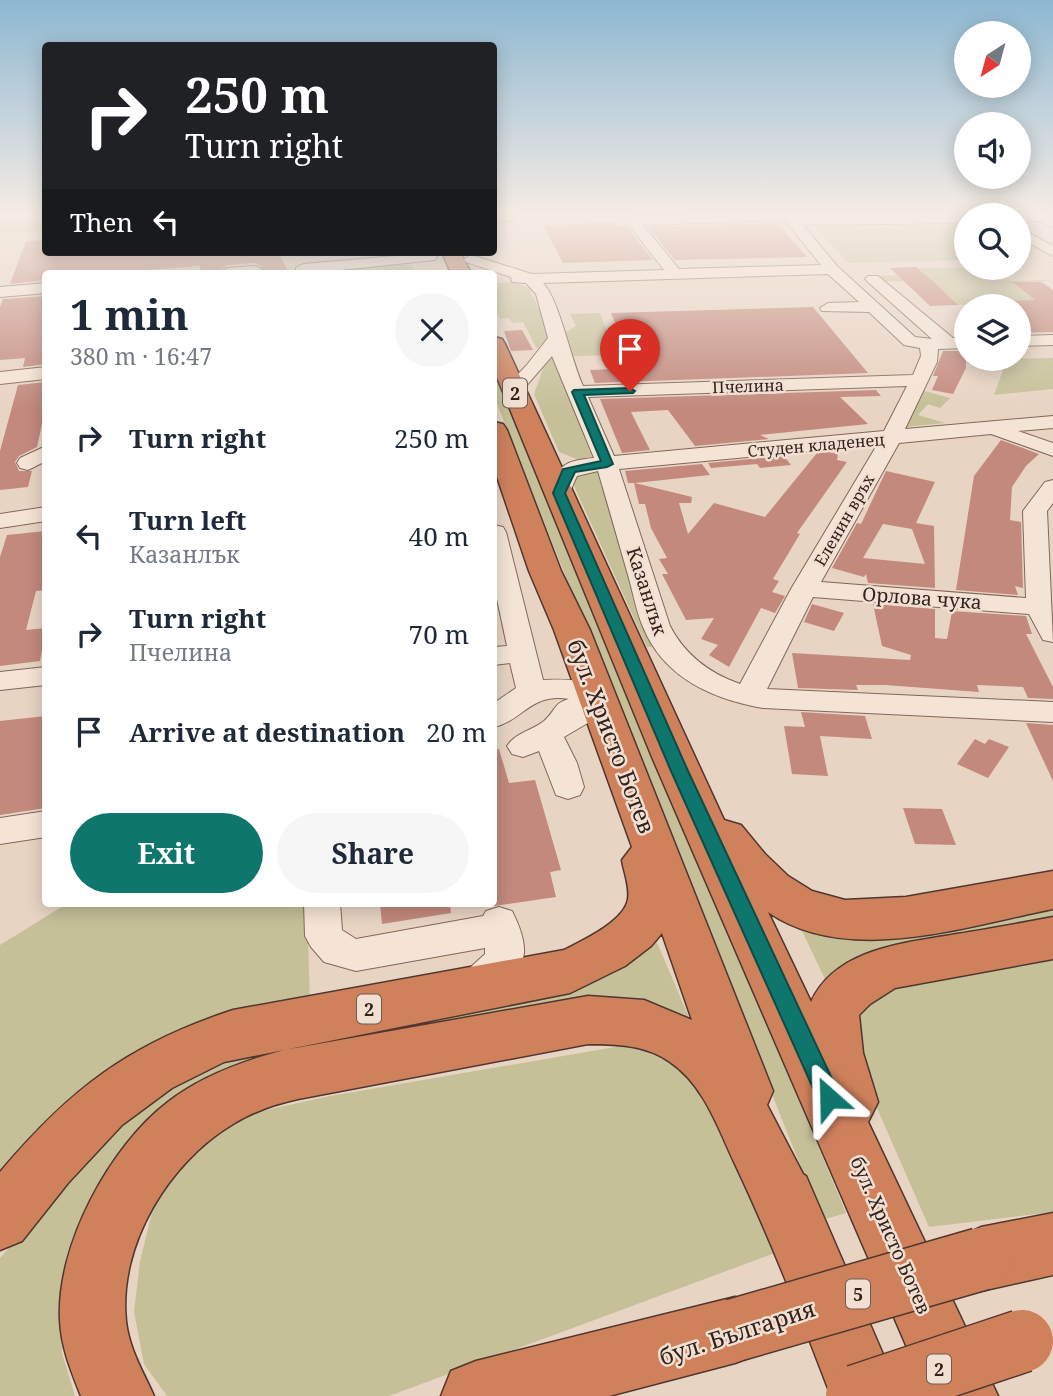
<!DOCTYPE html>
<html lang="en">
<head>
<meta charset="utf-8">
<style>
	:root { --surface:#fff; --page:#f6f6f7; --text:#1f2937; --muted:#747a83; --accent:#0f766e }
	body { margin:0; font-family:"Noto Serif",serif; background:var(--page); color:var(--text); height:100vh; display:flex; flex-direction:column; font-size:26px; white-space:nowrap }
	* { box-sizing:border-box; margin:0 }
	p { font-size:23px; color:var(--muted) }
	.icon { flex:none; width:38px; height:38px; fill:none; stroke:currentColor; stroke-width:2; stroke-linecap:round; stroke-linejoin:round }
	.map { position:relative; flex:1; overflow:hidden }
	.side { position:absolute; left:42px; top:270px; width:455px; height:637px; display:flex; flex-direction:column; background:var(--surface); border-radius:7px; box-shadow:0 4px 18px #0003 }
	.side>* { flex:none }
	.top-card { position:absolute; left:42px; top:42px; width:455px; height:214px; border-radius:7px; box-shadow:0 4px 18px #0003; background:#202124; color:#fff; overflow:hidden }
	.needle { width:46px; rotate:216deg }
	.tools { position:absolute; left:954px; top:21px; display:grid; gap:14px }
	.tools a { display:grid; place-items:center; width:77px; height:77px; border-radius:50%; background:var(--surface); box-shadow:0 4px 18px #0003; font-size:35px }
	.pin { position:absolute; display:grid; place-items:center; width:60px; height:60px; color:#fff; margin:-72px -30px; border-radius:50% 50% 50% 0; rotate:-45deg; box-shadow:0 0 7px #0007 }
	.pin .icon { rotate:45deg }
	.me { position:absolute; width:77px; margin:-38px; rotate:335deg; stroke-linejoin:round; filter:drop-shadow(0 0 5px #0008) }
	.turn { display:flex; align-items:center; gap:24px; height:147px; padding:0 28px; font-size:32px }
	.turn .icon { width:91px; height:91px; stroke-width:2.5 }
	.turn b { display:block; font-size:49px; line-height:60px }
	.then { display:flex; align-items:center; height:66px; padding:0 28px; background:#0003; gap:14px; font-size:26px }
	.round { display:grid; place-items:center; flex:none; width:74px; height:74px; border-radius:37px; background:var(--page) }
	.overview { display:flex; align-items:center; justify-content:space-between; height:119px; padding:0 28px }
	h1 { font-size:42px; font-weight:700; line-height:52px }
	.button { display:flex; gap:14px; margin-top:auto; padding:14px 28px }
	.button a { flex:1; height:80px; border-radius:42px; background:var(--accent); color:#fff; font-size:28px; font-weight:700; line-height:80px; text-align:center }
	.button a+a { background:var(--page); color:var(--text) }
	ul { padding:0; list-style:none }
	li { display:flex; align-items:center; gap:21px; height:98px; padding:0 28px }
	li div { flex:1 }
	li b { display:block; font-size:26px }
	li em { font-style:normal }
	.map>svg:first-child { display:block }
</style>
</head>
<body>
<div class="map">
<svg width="1053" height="1396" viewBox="0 0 1053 1396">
	<rect width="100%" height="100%" fill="#e8d4c3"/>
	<path fill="#c5c098" d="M0 218H45V231L2 234Z
		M966 225V260L848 263 815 227Z
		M410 260 415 273H312V271Z
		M918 268H965C987 285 1018 280 1044 280L1047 281 1012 283 1030 297H1042L1046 300 958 305 934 282 875 281 871 276 924 275Z
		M514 282 529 288 551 335 537 349 523 322 512 323 509 318 500 319 494 307V283Z
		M600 313 616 355 574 356 566 332 576 326 570 314Z
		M548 355H553L592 457 577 459 559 452 534 394Z
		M1053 358V389L994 395 1007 359Z
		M494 372 846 1213 822 1220 494 396Z
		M921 390 950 398 940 408 928 404 918 415 945 423 905 427Z
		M597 466 655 647H647L570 477Z
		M68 903H307L310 1006 0 1187V945Z
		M1053 910V923L831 992 795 916 884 937Z
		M655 938 697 1036 270 1060 111 1181 72 1239 59 1300 62 1353 75 1396H0V1258L128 1113 230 1052 352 1032 593 983C618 971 637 961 655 938Z
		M1053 957V1212L929 1227 852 1051 850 1032 865 1009 897 986Z
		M657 1046 704 1083 775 1253 389 1396H167L144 1364 134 1312 140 1261 158 1189 234 1117 330 1096 615 1047Z"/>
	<path fill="#c3897d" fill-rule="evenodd" d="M615 222 617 226 626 225 653 260 563 263 544 226Z
		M777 223 807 257 675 260 648 227Z
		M46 240V252H278L289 273H263L261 266 255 263 227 265 217 273H201L200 266 107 273H46V280L10 284 26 241Z
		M916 267 934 282 958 305 930 306 890 268Z
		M1012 282H1041L1053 290V332L1018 333V305L1014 301 1035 300Z
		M46 296V364L23 367 25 358 0 360V307L3 299Z
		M813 307 868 373 595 383 590 370 634 368 611 313Z
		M522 330 533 350 511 351 504 331Z
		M943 351H966V368L953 394 932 390 938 376H933Z
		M46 382V406L37 447 19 456 15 462 19 471H32L28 487 0 490V451L18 385Z
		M876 390 881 396 840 397 868 424 760 435 769 439 695 446 668 410 631 412 650 450 622 453 600 399Z
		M1001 440 1039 454 1026 466 1012 487 1010 520 1021 522 1023 588 1015 586 1018 595 956 590 974 476Z
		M829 452 838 454 837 460 847 462 797 533 800 534 773 579 779 581 772 592 785 596 775 613 761 608 729 667 709 655 718 645 701 639 714 618 686 620 662 574H668L659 559 667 558 651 528 645 504H639L634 483H628L625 471 702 464 710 475 635 483 692 497 691 503H679L688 534 714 503 765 517 817 453Z
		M784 456 791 465 760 468 757 464 711 468 708 463Z
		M886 471 935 482 916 523 934 526 935 588 868 583 866 574 864 577 832 568 857 523 861 524ZM883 524 912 529 925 564 863 558Z
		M46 531V590L36 591 26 630 46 628 40 661 0 666V557L7 535Z
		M812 604 844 613 834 631 804 622Z
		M873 604 935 609V638L947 639 952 611 1026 616 1032 634H1026L1053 687V699L1028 698 1023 687 977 685 979 692 885 685H856L858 690 798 688 792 653 910 660 911 655 882 646Z
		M801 712 865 716 872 739 820 736 828 776 792 774 784 726 805 727Z
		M46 716V808L0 815V721Z
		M1026 723 1053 725V781Z
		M975 739 985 744 989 739 1009 747 988 778 957 764Z
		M499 749 509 783 535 780 561 870 550 872 556 897 494 906V750Z
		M903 808 942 809 956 845 915 844Z
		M380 903H450L451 913 382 924Z"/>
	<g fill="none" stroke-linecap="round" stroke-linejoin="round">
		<g stroke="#81675c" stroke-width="2">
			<path id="minor" d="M494 215H514L516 217 509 221 494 222Z
				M696 215H967L966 223 803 225 837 266 915 337 932 339 868 282 865 279 868 276H878L953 338H966V348L938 349 937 362 905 429 1053 416V428L1018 431 1053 443V456L991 434 899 443 821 582 1026 598 1023 511 1045 482 1053 480V503L1047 511 1053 642 1043 640 1029 614 813 597 767 689 1053 702V722L763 708C712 699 664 678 643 627 636 611 633 592 628 575 618 540 608 505 598 471L577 476 567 498H551L548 493C559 465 563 461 594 458L552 356 520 393H506L503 389 526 366 548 338 536 294 526 283 512 282 511 277 466 262 464 259 471 255 532 274 664 270 626 221 633 217ZM785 220 821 265 679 269 643 225ZM828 274 859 302 828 303 820 308 822 311 869 312 904 345 920 348 921 356 913 375 583 386C571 360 559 299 543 283ZM907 386 884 431 614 456 588 397ZM877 445 791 589 740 684C709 673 685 655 670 626L619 469Z
				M1013 215H1049L1053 218V228L1040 221 1018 222V215Z
				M1018 227 1053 246V256L1018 237Z
				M430 253 435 254 437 257 435 260 312 273H296V268L303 264Z
				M255 266 260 268 261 273H219L227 268Z
				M46 283V293L0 297V287Z
				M1053 335V345L1018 346V336Z
				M46 367V379L0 384V372Z
				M46 446V461L28 470 20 468 17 463 20 458Z
				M46 507V521L0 528V514Z
				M494 525 503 527 506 532 543 680C565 679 598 678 611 699L593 720 564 737 577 763 584 787 580 795 568 799 556 795 539 751 523 757 512 754 507 746C515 733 533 730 544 721 556 711 553 703 569 699 531 692 524 720 494 727V703L516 688 510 663 494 665V647L507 646 494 585Z
				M46 667V685L0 690V672Z
				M46 811V837L0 844V818Z
				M304 903H340L342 930 356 939 483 916 486 911 499 907 512 911C518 923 525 939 524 953 522 972 497 1002 478 1004 473 1004 467 1001 462 999L456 987 462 975 485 954V948L356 971 324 962 311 947 305 936Z"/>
		</g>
		<g stroke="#4f3730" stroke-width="3">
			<path id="highway" d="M442 252H460L471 273H451Z
				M494 337 502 339 505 344 724 820 741 825 765 854 788 876 812 891 845 900 906 897 1053 871V909C967 926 847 967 768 912L811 1002C836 948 905 943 957 934 989 929 1021 923 1053 917V959L895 988 870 1004 859 1015 863 1053 878 1102 868 1122 998 1396H928L652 757 494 370Z
				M494 422 503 424 507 430 561 571 590 630 773 1091 767 1105 803 1174 806 1176 901 1396H831C801 1318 771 1240 735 1164 718 1128 704 1085 670 1062 646 1045 617 1044 588 1044L298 1099C275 1104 254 1111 233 1124 169 1162 118 1245 126 1321 129 1349 143 1371 154 1396H81C71 1371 61 1347 60 1320 56 1246 110 1146 168 1102 201 1076 243 1061 284 1050L588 996 644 1000 692 1020 662 933 651 946 625 966 570 993 224 1062 172 1088 122 1125 68 1183 22 1241 0 1250V1172C70 1089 129 1044 233 1010L564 950C582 941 625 921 628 899 630 886 624 873 622 860L632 847 554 630 529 571 494 468Z
				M1053 1213V1275L981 1291 959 1281 949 1259 959 1237 981 1227Z
				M735 1297 759 1306 768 1330 759 1354 735 1363 609 1396H441L451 1371 476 1361Z"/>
		</g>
		<use href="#minor" fill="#f4e4d5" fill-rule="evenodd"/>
		<use href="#highway" fill="#cf815c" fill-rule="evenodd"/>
		<g stroke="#4f3730" stroke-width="65" stroke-linecap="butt">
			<path id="highway-bridge" d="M735 1330 981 1259
				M857 1396 1022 1341"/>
		</g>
		<use href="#highway-bridge" stroke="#cf815c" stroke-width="62"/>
	</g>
	<linearGradient id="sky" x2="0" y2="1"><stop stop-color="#8db7d1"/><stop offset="0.52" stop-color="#f5ece4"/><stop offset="1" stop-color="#f5ece4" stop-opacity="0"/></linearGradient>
	<rect width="1053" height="410" fill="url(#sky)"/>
	<path fill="#0f766e" stroke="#0a4d48" stroke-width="2" d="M630 388 635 391 633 393 584 395 613 464 607 467 575 472 565 493 688 771 841 1098 837 1106 829 1109 821 1106 671 771 553 493 563 469 601 461 572 392 574 390Z"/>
	<g text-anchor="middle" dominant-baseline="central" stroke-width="5" stroke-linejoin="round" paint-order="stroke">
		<g font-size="16" fill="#32231e" stroke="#f1e0d2">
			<text transform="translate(748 386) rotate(-2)">Пчелина</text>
			<text transform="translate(816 445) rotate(-5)">Студен кладенец</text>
			<text transform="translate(844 520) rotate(-60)">Еленин връх</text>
		</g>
		<g fill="#f1e0d2" stroke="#6b5c54" stroke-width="2">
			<rect x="503" y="378.5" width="24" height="29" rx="5"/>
			<rect x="357" y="994.5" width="24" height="29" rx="5"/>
			<rect x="846" y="1279.5" width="24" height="29" rx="5"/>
			<rect x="927" y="1354.5" width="24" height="29" rx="5"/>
		</g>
		<g font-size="18" font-weight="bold" fill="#32231e">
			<text x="515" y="393">2</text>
			<text x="369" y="1009">2</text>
			<text x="858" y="1294">5</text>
			<text x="939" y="1369">2</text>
		</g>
		<g font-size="19" fill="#32231e" stroke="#f1e0d2">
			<text transform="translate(647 591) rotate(72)">Казанлък</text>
			<text transform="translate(922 598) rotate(4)">Орлова чука</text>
			<text transform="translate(891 1235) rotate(66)">бул. Христо Ботев</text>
		</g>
		<g font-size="23" fill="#32231e" stroke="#f1e0d2">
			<text transform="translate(612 736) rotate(69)">бул. Христо Ботев</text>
			<text transform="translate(737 1332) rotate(-18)">бул. България</text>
		</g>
	</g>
</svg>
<div class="tools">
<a><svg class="needle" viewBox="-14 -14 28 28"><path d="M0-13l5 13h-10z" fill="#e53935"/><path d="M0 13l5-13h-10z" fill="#747a83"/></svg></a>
<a><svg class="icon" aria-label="sound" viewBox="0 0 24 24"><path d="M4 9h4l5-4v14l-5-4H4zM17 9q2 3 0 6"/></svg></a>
<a><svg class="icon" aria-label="search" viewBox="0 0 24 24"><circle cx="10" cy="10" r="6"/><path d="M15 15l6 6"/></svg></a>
<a><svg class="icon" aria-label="layers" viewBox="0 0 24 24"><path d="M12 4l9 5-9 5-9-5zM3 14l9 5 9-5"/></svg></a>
</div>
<div class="pin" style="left:630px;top:391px;background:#d93025"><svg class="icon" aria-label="arrive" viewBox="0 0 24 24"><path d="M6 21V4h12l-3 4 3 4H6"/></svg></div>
<svg class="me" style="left:829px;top:1098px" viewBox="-20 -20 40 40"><path d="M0-17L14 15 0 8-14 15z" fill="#0f766e" stroke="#fff" stroke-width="4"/></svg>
<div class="top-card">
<div class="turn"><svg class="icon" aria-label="right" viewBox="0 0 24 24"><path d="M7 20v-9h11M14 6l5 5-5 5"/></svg><div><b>250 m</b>Turn right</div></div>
<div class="then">Then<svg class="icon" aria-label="left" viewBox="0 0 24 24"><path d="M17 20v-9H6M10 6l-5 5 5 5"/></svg></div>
</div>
<section class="side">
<div class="overview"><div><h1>1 min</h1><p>380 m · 16:47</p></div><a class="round"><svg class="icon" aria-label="close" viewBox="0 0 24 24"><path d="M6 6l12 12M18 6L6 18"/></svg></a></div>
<ul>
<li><svg class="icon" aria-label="right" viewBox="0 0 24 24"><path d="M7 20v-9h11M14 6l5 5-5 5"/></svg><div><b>Turn right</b></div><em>250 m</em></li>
<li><svg class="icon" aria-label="left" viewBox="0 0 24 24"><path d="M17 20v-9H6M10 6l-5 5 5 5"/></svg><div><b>Turn left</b><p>Казанлък</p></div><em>40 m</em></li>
<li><svg class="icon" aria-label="right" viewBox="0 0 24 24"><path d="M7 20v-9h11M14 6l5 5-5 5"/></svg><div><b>Turn right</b><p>Пчелина</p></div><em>70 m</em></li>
<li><svg class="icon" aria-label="arrive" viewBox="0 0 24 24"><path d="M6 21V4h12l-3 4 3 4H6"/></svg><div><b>Arrive at destination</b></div><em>20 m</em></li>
</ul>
<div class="button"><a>Exit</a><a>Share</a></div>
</section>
</div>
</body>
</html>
